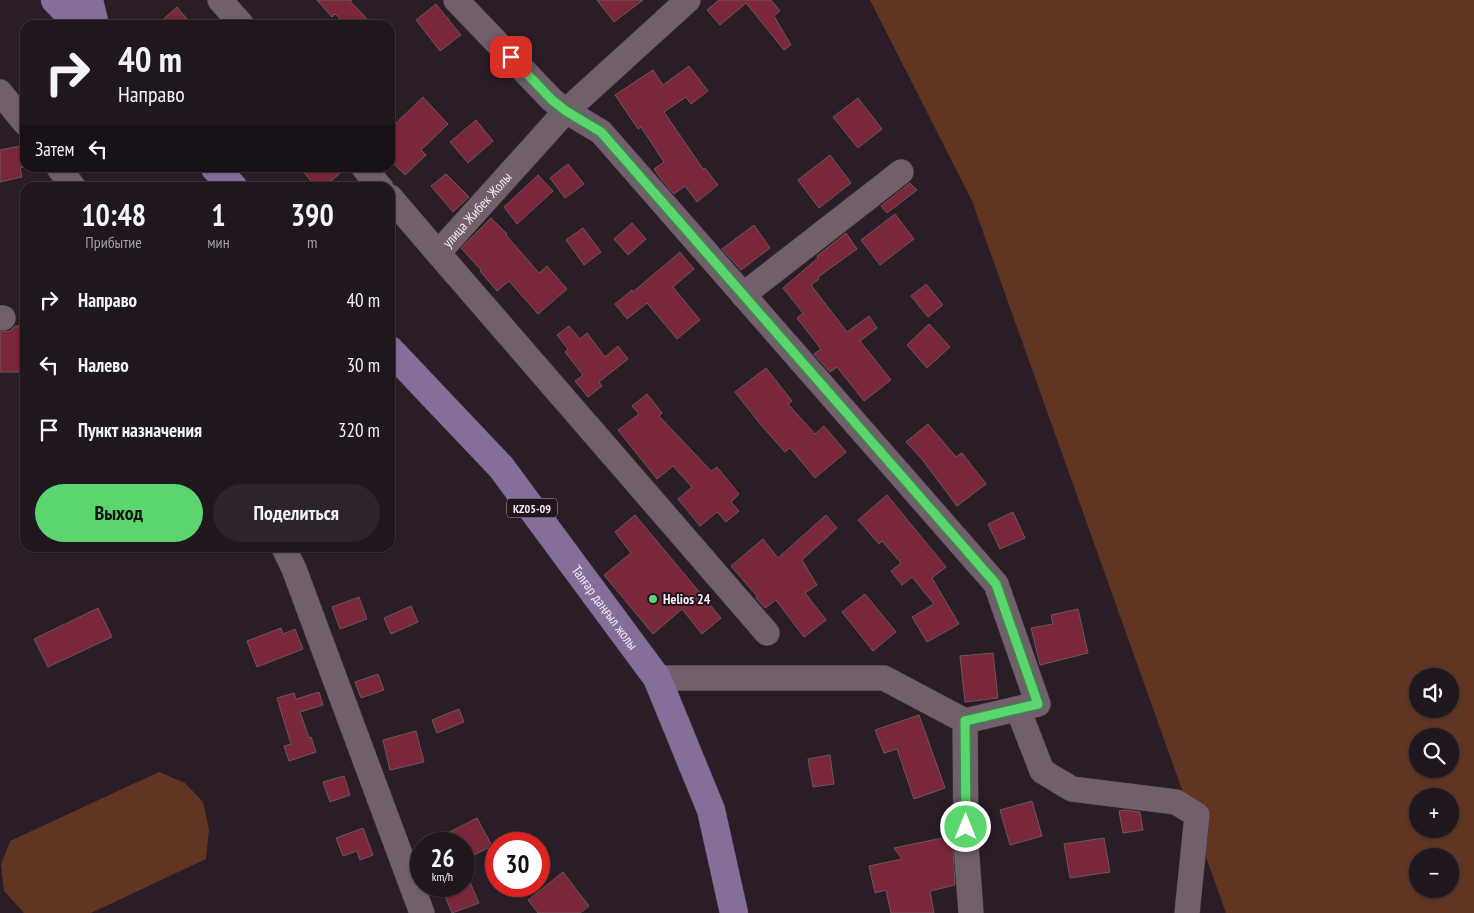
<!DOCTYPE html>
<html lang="ru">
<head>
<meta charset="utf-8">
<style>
	:root { --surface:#20161e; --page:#2d232b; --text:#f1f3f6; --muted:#a29fa4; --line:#3d353c; --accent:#5bd56e }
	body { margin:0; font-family:"PT Sans Narrow",sans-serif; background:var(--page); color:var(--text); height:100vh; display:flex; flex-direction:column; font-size:19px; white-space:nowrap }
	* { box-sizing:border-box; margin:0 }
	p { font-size:16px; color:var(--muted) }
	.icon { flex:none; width:28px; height:28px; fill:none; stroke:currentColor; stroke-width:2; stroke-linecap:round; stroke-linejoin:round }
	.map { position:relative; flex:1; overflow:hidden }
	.details { position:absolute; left:20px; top:182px; width:375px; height:370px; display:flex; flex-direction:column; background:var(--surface); border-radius:15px; box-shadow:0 1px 4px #0004,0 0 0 1px var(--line) }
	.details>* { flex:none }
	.guide { position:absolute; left:20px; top:20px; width:375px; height:152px; border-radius:15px; box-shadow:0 1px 4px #0004,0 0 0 1px var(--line); background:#20161e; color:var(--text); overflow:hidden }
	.fabs { position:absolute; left:1409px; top:668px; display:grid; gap:10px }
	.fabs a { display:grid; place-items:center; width:50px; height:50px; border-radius:50%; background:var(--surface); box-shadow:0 1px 4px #0004,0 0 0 1px var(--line); font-size:25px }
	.speed { position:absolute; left:410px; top:832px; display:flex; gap:10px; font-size:25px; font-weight:700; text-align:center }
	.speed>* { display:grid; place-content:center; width:65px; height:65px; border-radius:50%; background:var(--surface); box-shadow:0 1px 4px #0004,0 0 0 1px var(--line); line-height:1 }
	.speed small { font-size:12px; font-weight:400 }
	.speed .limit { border:8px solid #d22; background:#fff; color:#111 }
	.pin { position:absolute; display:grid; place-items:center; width:42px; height:42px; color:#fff; margin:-21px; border-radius:10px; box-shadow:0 2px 8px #0006 }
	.me { position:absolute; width:55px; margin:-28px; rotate:0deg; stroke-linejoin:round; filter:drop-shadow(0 0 4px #0008) }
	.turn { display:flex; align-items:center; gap:18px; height:105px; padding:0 15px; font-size:22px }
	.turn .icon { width:65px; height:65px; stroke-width:2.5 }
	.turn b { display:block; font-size:35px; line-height:42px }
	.then { display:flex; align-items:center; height:48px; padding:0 15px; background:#0003; gap:10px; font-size:19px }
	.eta { display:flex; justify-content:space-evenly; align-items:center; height:85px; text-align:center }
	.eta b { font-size:30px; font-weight:700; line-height:35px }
	.button { display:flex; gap:10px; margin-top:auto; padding:10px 15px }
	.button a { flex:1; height:58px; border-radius:30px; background:var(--accent); color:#111; font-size:20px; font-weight:700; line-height:58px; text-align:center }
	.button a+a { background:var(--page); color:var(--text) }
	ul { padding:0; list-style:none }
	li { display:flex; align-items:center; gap:15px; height:65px; padding:0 15px }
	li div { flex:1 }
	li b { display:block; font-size:19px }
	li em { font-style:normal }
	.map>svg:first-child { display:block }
</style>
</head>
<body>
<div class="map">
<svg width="1474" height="913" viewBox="0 0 1474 913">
	<rect width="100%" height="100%" fill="#2b1d28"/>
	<path fill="#613522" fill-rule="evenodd" d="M870 0H1474V913H1226L972 201ZM1418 676H1450V709H1418ZM1418 736H1450V769H1418ZM1418 796H1450V829H1418ZM1418 856H1450V889H1418Z
		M159 772 185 783 203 802 209 829 206 859 91 913H24L4 891 1 865 10 841Z"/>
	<path fill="#7a273a" stroke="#6d585a" d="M317 0H352L350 1 373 25H346L335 14 332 17Z
		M597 0H643L614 22Z
		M719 0H771L780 11 774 16 791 45 784 50 746 3 720 25 707 10Z
		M436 4 461 35 440 51 416 20Z
		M177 7 192 25H157Z
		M689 66 708 91 691 104 686 97 664 112 703 169 705 168 718 185 697 202 685 186 674 194 661 179 654 169 664 162 641 127 638 129 615 95 653 70 663 85Z
		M423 97 448 124 421 150 426 155 405 175 390 160V129Z
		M858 98 882 129 858 148 833 117Z
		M476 120 493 141 468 163 450 142Z
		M25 145V167L20 168 22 177 0 182V150Z
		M830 155 851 183 819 208 798 180Z
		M568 164 584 184 565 198 550 178Z
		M300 168H346L323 188H317Z
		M446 174 469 197 453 212 431 186Z
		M538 175 553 191 517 224 504 207Z
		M910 183 917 190 887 213 881 206Z
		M895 214 914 239 880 265 861 240Z
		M491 218 507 234 506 235 539 273 547 266 567 289 538 314 509 281 497 291 480 271 481 270 461 248Z
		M632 223 646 239 628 255 614 239Z
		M754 225 770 248 741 270 722 249Z
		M583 228 601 252 584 265 566 240Z
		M846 233 857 249 818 277 819 279 811 285 847 332 869 316 877 328 860 341 891 380 864 401 837 367 830 372 814 354 821 349 797 318 803 313 783 288 818 258 817 256Z
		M680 252 694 269 673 287 700 320 677 339 647 303 627 319 615 304 632 290 633 292Z
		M926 284 943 305 928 317 911 296Z
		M929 324 950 347 927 368 907 345Z
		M15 326H25V372H0V332L10 331Z
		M569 326 580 339 587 333 605 357 618 346 628 359 599 382 602 386 588 397 575 381 583 375 565 352 568 349 557 335Z
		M766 368 792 401 788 404 815 434 824 426 846 452 815 478 790 448 785 452 761 425 735 392Z
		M647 394 662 413 659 416 711 471 717 467 739 494 731 502 739 511 726 522 717 512 700 526 678 499 692 487 673 466 657 479 618 430 639 414 632 406Z
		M928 424 956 457 962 453 986 484 957 506 921 458 906 442Z
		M887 495 946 567 932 578 959 624 927 642 912 617 934 604 912 577 902 585 891 571 901 563 882 541 879 544 858 520Z
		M1013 512 1025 538 1000 549 988 524Z
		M635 515 721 618 702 634 682 609 653 634 604 575 631 553 615 532Z
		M826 515 837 528 802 560 817 585 805 593 826 620 804 637 776 600 765 608 756 598 757 596 731 566 763 539 778 558Z
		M865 594 896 632 873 651 842 612Z
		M359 597 367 619 340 629 332 607Z
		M411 606 418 622 391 634 384 618Z
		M98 608 112 637 48 667 34 639Z
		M1078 609 1088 653 1040 665 1031 628 1053 624 1051 615Z
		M281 628 283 634 295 629 303 649 257 667 247 641Z
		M993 653 998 698 965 702 960 656Z
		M378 674 384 690 361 698 355 682Z
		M319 692 323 705 300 712 309 738 311 737 316 752 289 761 284 746 291 744 277 698 294 693 296 699Z
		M459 709 464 722 437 733 432 720Z
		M919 715 945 788 914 799 897 749 884 753 875 730Z
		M416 731 424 762 390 770 383 740Z
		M830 755 834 784 813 787 808 759Z
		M344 776 350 795 330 802 323 782Z
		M1032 801 1042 836 1010 845 1000 810Z
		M1124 810 1140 812 1143 830 1123 833 1119 811Z
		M477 818 492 846 464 860V844H426Z
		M363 828 373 855 360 860 357 851 343 856 336 838Z
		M952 836 955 885 930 891 934 913H891L886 890 875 893 869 866 902 859 894 848Z
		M1104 838 1110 872 1070 878 1064 844Z
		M563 872 589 906 580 913H538L528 900Z
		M469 880 479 903 452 913 443 891 454 886H464V882Z"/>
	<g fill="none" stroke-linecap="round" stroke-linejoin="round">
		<g stroke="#453942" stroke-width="26">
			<g id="minor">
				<path d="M220 0 242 25"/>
				<path d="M456 0 552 100 566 111 601 132 996 584 1038 704 965 721"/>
				<path d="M0 92 25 123"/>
				<path d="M59 168 74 188"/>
				<path d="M364 168 381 188"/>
				<path id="s1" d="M390 197 438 253 566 111 688 0"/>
				<path d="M438 253 767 633"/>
				<path d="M743 295 901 172"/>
				<path d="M0 318H3"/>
				<path d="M284 548 294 569 422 913"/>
				<path d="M657 678H884L965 721 966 844 971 913"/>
				<path d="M1018 709 1042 771 1072 789 1176 802 1197 815 1187 913"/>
			</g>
		</g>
		<g stroke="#453942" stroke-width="29">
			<g id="major">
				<path d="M55 0 79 25"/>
				<path d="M89 0 95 25"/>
				<path d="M215 168 234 188"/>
				<path id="s2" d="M390 350 501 467 657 678 711 810 734 913"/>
			</g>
		</g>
		<use href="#minor" stroke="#71606c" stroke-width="25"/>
		<use href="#major" stroke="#856e9a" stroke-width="28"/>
	</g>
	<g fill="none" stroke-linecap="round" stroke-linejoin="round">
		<g stroke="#3b8a48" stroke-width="12">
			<path id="route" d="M511 57 552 100 566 111 601 132 996 584 1038 704 965 721 966 827"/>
		</g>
		<use href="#route" stroke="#5bd56e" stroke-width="9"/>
	</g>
	<circle fill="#5bd56e" stroke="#21141e" stroke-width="2" cx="653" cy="599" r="5"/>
	<g text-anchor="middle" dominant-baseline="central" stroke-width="4" stroke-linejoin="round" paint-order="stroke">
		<rect fill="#21141e" stroke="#b5aab2" stroke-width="1" x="507" y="498.5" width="50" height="19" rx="4"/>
		<g font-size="12" font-weight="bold" fill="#f5ebf2">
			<text x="532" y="508">KZ05-09</text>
		</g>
		<g font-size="14" fill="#f5ebf2" stroke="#21141e">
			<text stroke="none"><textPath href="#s1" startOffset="132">улица Жибек Жолы</textPath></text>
			<text stroke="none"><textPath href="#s2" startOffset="336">Талғар даңғыл жолы</textPath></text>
		</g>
		<g font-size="14" font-weight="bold" fill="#f5ebf2" stroke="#21141e" text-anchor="start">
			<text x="663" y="599">Helios 24</text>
		</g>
	</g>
</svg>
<div class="fabs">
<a><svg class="icon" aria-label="sound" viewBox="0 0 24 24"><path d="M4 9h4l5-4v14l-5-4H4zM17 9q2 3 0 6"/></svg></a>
<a><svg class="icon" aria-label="search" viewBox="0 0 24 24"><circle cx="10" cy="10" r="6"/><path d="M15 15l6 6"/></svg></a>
<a>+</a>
<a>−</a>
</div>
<div class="speed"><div>26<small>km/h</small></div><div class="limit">30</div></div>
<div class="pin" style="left:511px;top:57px;background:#d93025"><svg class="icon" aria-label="arrive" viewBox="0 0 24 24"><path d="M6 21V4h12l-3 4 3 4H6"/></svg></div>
<svg class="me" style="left:966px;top:827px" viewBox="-20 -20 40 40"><circle r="17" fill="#5bd56e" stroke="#fff" stroke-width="3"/><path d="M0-11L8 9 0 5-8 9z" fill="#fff"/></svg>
<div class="guide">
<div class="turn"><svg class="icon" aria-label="right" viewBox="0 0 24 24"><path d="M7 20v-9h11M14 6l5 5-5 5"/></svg><div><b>40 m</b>Направо</div></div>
<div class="then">Затем<svg class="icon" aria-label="left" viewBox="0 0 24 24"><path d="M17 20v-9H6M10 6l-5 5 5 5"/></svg></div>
</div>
<section class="details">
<div class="eta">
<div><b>10:48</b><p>Прибытие</p></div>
<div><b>1</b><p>мин</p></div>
<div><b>390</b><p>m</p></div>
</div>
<ul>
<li><svg class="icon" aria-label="right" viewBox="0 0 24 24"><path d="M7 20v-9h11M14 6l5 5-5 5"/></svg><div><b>Направо</b></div><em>40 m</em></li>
<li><svg class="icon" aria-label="left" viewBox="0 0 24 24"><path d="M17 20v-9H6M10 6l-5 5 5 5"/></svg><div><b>Налево</b></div><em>30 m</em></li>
<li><svg class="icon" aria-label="arrive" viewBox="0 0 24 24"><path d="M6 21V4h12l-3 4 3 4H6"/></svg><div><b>Пункт назначения</b></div><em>320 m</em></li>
</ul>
<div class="button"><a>Выход</a><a>Поделиться</a></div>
</section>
</div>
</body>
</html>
